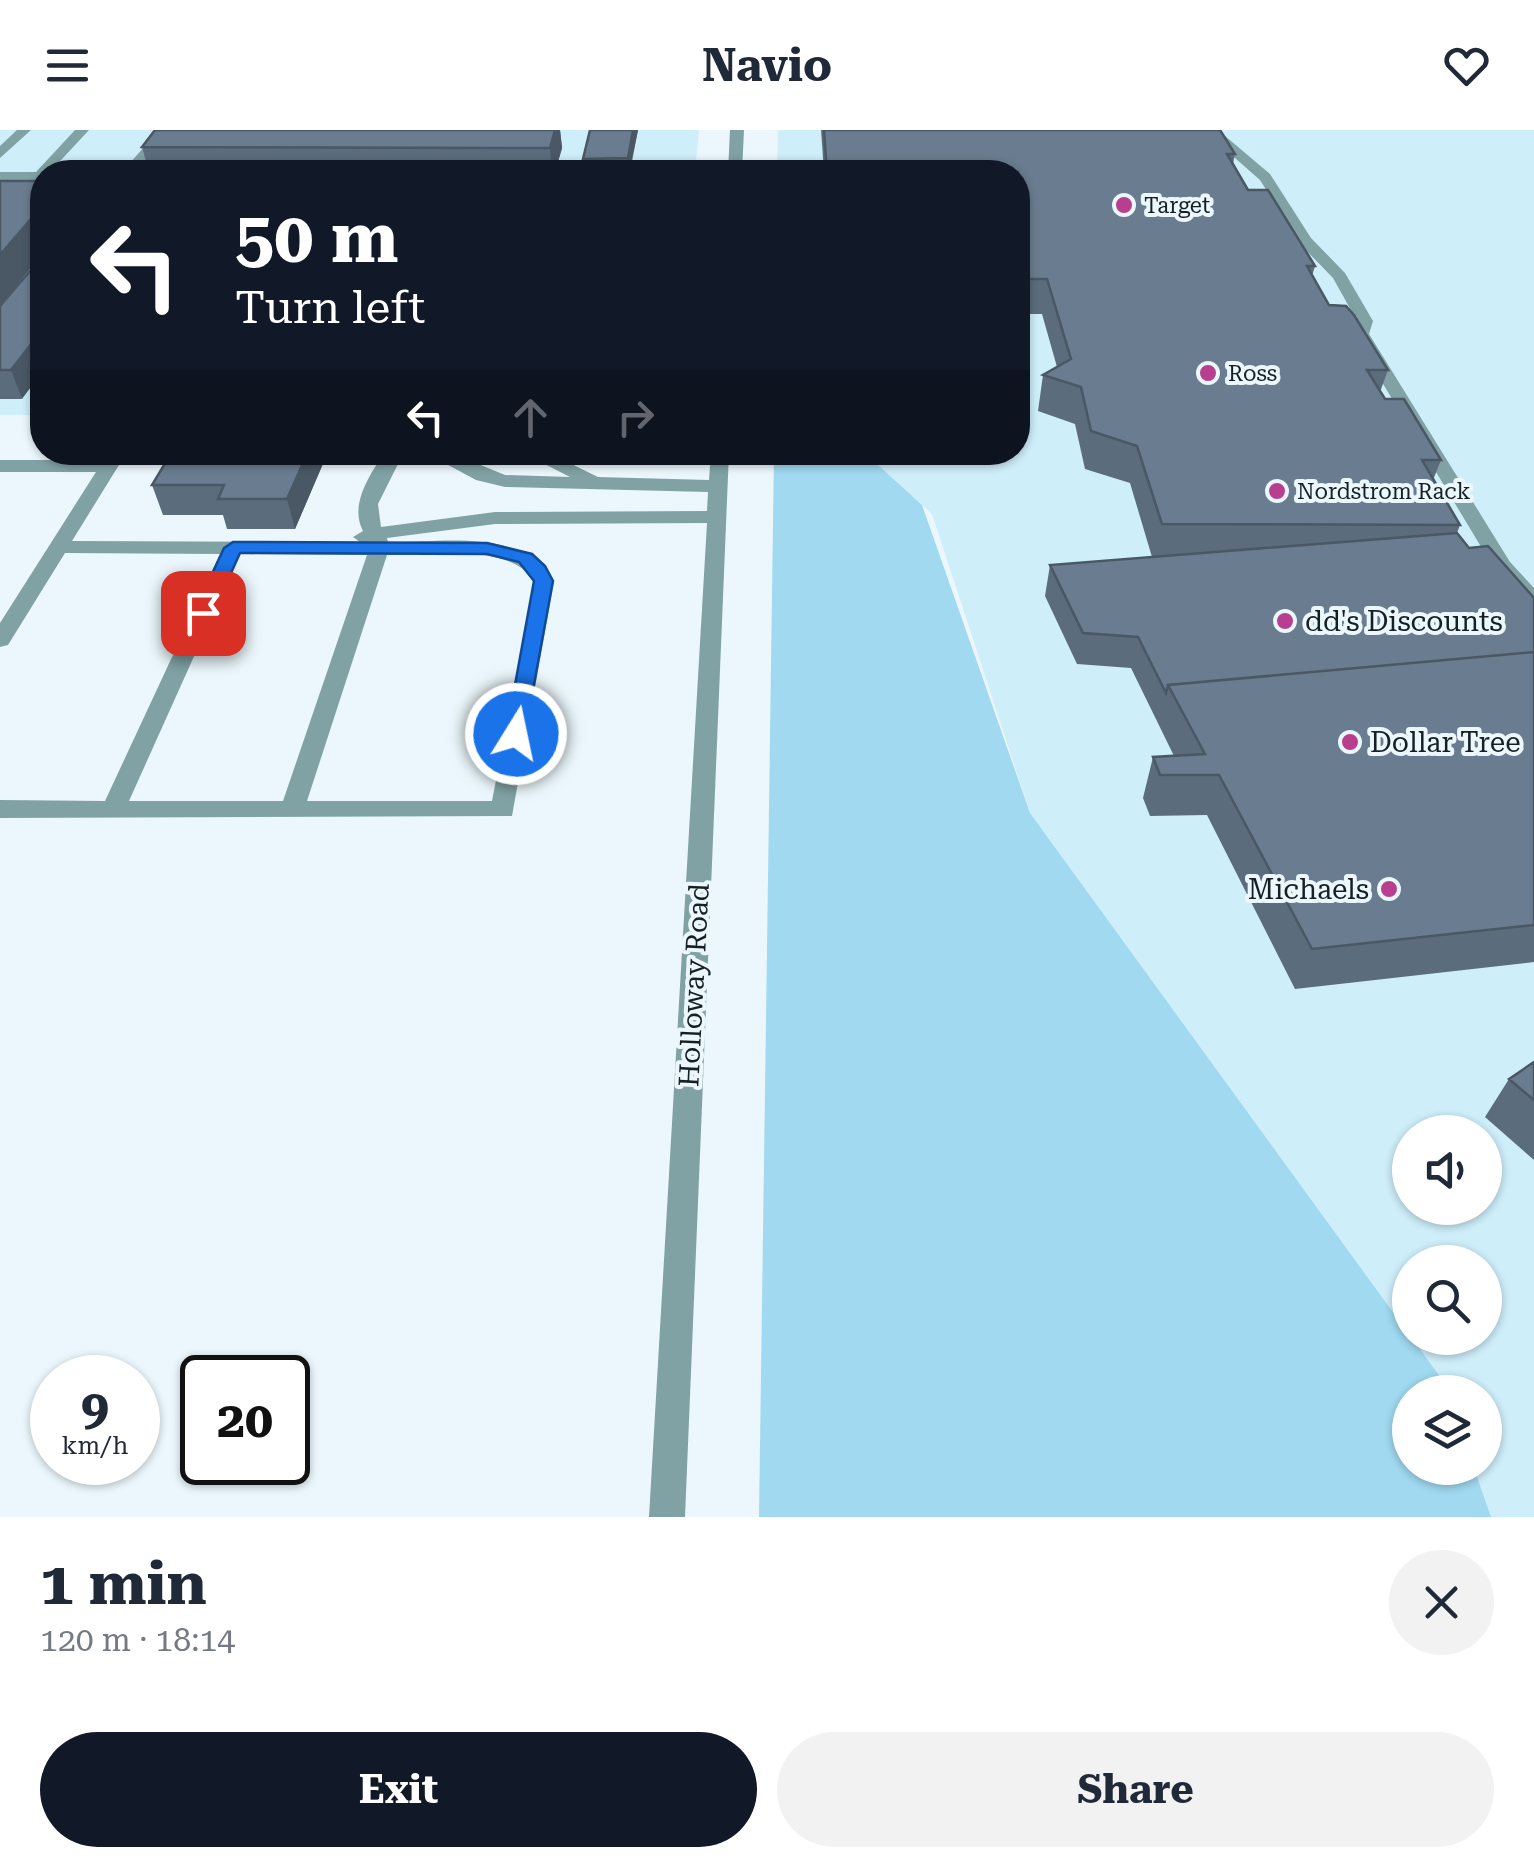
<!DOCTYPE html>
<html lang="en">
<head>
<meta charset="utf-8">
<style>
	:root { --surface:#fff; --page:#f2f2f3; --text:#1f2937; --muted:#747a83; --accent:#111827 }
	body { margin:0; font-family:"Roboto Serif",serif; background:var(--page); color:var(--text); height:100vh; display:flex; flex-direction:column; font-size:38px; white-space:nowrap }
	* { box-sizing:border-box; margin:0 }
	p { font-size:32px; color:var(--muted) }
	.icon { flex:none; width:55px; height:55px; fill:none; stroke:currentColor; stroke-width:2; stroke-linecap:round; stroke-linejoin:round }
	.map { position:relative; height:1387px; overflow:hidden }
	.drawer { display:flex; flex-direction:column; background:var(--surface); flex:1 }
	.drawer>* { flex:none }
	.guide { position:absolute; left:30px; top:30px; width:1000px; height:305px; border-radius:40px; box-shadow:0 2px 8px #0004; background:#111827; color:#fff; overflow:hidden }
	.controls { position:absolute; left:1392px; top:985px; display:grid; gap:20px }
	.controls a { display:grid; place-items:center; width:110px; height:110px; border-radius:50%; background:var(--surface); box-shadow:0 2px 8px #0004; font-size:50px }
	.speed { position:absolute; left:30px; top:1225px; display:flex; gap:20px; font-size:50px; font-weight:700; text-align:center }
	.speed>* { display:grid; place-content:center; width:130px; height:130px; border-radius:50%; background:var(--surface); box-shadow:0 2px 8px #0004; line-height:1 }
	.speed small { font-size:25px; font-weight:400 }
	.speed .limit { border:5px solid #111; border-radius:15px; background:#fff; color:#111 }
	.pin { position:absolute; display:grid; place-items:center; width:85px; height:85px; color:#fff; margin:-42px; border-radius:20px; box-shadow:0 5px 15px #0006 }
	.me { position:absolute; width:110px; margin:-55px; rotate:10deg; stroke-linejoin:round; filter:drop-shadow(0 0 8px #0008) }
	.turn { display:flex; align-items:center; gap:35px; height:210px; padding:0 40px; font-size:45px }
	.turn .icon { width:130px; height:130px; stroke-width:2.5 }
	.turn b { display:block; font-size:70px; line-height:85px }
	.lanes { display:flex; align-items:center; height:95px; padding:0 40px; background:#0003; justify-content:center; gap:50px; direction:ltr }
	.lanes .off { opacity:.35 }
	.round { display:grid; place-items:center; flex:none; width:105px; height:105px; border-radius:52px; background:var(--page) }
	.overview { display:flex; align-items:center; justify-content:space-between; height:170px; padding:0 40px }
	h1 { font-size:60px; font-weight:700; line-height:75px }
	.cta { display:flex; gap:20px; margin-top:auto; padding:20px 40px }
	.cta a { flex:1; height:115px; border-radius:60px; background:var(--accent); color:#fff; font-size:40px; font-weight:700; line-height:115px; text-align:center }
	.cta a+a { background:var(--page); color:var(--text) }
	header { display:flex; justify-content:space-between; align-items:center; height:130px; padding:0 40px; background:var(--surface); font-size:45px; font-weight:700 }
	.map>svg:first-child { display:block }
</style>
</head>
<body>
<header><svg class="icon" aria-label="menu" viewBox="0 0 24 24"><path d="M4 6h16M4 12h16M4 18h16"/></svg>Navio<svg class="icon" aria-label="heart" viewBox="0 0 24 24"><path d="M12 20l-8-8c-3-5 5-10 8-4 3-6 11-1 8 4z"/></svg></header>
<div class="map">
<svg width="1534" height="1387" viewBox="0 0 1534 1387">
	<rect width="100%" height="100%" fill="#ebf7fc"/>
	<path fill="#ceeefa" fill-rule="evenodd" d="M0 0H699L695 42H42V285H0Z
		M778 0H1534V1387H1491L1474 1338H1485V1262H1449L1412 1208H1485V1132H1410V1205L1030 683 932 384 865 323 1018 322V42H777ZM1410 1002H1485V1078H1410Z"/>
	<path fill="#a0d9f0" d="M774 323H865L922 375 1030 683 1446 1255 1449 1262H1410V1338H1474L1491 1387H759Z"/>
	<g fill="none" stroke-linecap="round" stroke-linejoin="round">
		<path fill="#81a2a4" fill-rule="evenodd" d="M17 0H31L0 28V16Z
			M75 0H89L50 42H42V50H0V42H36Z
			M159 0H173L136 42H122Z
			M730 0H744L742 42H728Z
			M1203 0H1218L1270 44 1311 108 1345 143 1373 191 1369 204 1510 432 1534 458V477L1527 475 1492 435 1353 204 1357 191 1333 148 1300 114 1260 50Z
			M108 322H127L72 411 360 412 353 407 363 401C349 375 370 344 385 322H404L378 374 381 397 495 382 707 381 708 362 505 357 476 350 424 322H449L505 345 570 347 521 322H547L598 347 709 350 711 322H729L685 1387H649L707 393 495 394 387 408 388 412C441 413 523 397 554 451L512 686 0 688V670L105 671 220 424 65 423 8 515 0 517V493L96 342H0V330H103ZM240 424 367 425 283 671H129ZM387 425C428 425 510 412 534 451L492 671H307Z"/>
	</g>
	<path fill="#5b6c7c" d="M155 0H560L562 18 555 42H62L148 39 142 17Z
		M638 0 630 42H585L583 29Z
		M821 0H1220L1235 24 1233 34 1248 60 1315 136 1312 146 1329 175 1388 240 1380 262 1385 269 1441 330 1433 350 1460 395 1457 403 1469 418 1534 468V832L1295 859 1207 685 1150 686 1143 668 1153 627 1174 626 1131 538 1077 534 1045 466 1050 435 1152 427 1130 353 1085 339 1075 294 1038 281 1043 245 1057 237 1042 184H1018V42H824Z
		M0 176 22 269H0Z
		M328 322 295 399H227L223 385H163L152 355 247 330Z
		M1534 932V1030L1485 987 1509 949Z"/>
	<path fill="#4a5865" d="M555 0H560L562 18 555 42H552L550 18Z
		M633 0H638L629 42 628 28Z
		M42 76V124L0 176V125Z
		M42 200V242L22 269 11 240Z
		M308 322H328L295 399 287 369Z"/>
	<path fill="#6a7d90" stroke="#4a5865" stroke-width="2.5" d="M155 0H555L550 18 142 17Z
		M590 0H633L628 28 583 29Z
		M824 0H1220L1235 24H1227L1248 60H1268L1315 136H1307L1329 175 1346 176 1354 185 1388 240H1367L1385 269H1404L1441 330H1422L1460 395 1162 394 1137 316 1091 301 1081 257 1043 245 1071 229 1047 149H1018V42H827Z
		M65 39H190L188 42H62Z
		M0 51H42V76L0 125Z
		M42 127V200L11 240H0V176Z
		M251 322H308L287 369H218L224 355H152L167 330H247Z
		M1457 403 1469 418 1488 416 1534 468V522L1168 555 1166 563 1138 507 1083 503 1050 435Z
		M1534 522V795L1312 819 1219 645H1160L1153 627 1205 624 1168 555Z
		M1534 932V970L1509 949Z"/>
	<path fill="#1a73e8" stroke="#114b97" stroke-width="2.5" d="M233 412 487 413 532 424 545 436 553 451 524 609 516 611 506 604 534 451 519 432 487 424 240 423 213 483 203 489 196 487 194 483 224 418Z"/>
	<g fill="#b83e90" stroke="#ebf7fc" stroke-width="4">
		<circle cx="1124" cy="75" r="10"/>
		<circle cx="1208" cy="243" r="10"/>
		<circle cx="1277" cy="361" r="10"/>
		<circle cx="1285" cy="491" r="10"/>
		<circle cx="1350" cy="612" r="10"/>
		<circle cx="1389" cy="759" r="10"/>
	</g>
	<g text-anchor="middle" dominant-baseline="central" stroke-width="8" stroke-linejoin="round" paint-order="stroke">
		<g font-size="22" fill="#152025" stroke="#ebf7fc" text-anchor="start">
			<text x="1144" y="75">Target</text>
			<text x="1228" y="243">Ross</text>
			<text x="1297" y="361">Nordstrom Rack</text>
		</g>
		<g font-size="28" fill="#152025" stroke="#ebf7fc" text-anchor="start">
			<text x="1305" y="491">dd's Discounts</text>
			<text x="1370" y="612">Dollar Tree</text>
			<text x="1369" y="759" text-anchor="end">Michaels</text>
		</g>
		<g font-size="28" fill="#152025" stroke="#ebf7fc">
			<text transform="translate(694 855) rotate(-87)">Holloway Road</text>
		</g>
	</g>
</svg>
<div class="controls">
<a><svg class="icon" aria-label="sound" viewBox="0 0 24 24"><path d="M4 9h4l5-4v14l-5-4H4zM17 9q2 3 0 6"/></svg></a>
<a><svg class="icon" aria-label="search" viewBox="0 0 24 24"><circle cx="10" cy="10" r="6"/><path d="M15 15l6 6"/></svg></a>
<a><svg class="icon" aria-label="layers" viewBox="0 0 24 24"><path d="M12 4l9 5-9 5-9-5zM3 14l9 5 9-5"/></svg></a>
</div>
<div class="speed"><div>9<small>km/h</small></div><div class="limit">20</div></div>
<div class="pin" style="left:203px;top:483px;background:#d93025"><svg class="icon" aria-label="arrive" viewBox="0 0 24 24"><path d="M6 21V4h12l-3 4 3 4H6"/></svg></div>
<svg class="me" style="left:516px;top:604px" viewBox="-20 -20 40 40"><circle r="17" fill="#1a73e8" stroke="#fff" stroke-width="3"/><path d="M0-11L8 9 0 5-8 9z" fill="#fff"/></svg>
<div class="guide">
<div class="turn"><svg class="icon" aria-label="left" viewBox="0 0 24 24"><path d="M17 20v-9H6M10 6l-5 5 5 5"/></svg><div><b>50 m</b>Turn left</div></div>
<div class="lanes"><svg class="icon" aria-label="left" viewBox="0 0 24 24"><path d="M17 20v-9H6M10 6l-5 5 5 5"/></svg><svg class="icon off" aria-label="ahead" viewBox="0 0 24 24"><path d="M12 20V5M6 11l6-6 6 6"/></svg><svg class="icon off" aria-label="right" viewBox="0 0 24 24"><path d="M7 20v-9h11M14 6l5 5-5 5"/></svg></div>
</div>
</div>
<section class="drawer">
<div class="overview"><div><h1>1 min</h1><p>120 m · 18:14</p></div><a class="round"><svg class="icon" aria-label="close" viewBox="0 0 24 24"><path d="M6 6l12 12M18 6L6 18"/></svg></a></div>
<div class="cta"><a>Exit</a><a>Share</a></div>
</section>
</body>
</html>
